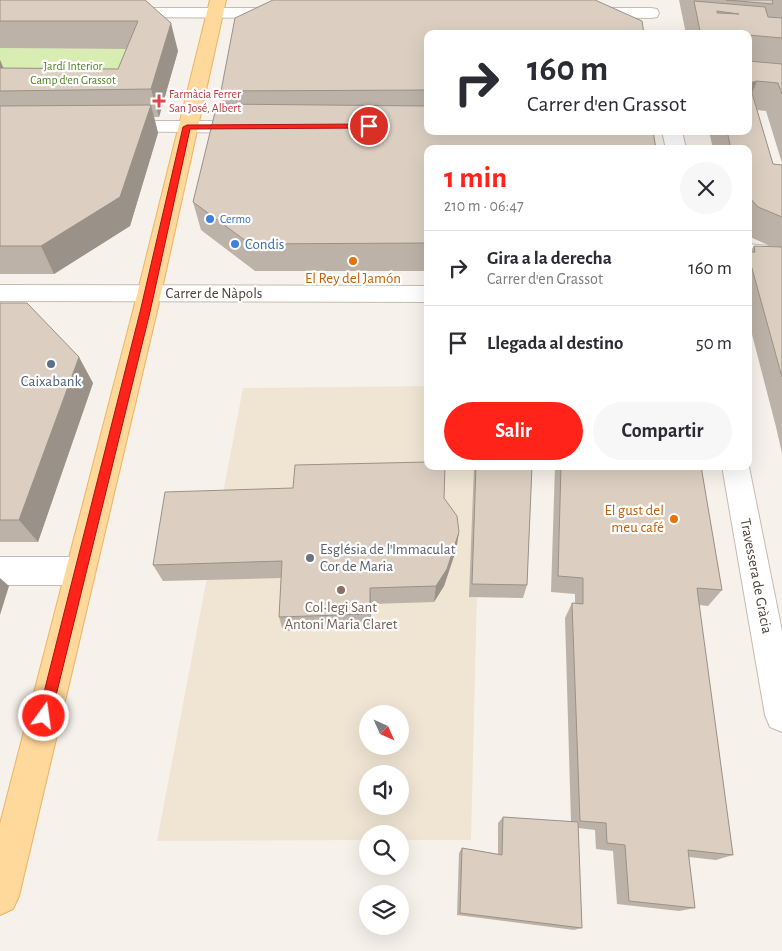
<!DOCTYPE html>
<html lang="es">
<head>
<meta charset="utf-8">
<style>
	:root { --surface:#fff; --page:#f7f7f7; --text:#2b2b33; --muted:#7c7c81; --line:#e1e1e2; --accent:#ff2319 }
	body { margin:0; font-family:"Alegreya Sans",sans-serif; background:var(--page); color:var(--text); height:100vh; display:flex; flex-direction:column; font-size:19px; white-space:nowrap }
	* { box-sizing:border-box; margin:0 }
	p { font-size:16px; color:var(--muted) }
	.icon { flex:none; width:28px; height:28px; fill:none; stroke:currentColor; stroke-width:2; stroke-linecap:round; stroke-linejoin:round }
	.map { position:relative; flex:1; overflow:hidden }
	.sheet { position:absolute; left:424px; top:145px; width:328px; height:325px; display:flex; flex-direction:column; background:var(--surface); border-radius:10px; box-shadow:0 5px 20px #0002 }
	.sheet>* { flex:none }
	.guide { position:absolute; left:424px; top:30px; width:328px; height:105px; border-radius:10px; box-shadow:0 5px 20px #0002; background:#fff; color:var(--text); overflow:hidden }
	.needle { width:32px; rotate:135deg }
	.tools { position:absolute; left:359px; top:705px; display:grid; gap:10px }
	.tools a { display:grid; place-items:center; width:50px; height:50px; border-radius:50%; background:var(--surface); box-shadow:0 5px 20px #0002; font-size:25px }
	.pin { position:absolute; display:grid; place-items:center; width:42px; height:42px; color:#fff; margin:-21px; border:2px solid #fff; border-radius:50%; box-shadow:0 1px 5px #0007 }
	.me { position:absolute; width:55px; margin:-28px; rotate:14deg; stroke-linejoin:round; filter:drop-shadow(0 0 4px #0008) }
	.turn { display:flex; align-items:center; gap:18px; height:105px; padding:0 20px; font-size:22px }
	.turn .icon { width:65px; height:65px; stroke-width:2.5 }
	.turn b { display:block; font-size:35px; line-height:42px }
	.round { display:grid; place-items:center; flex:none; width:52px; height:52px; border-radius:26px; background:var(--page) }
	.summary { display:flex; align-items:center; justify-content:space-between; height:85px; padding:0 20px }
	h1 { font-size:30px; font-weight:700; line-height:38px; color:var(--accent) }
	.primary-button { display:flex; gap:10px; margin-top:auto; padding:10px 20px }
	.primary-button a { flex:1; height:58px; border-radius:30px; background:var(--accent); color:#fff; font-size:20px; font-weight:700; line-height:58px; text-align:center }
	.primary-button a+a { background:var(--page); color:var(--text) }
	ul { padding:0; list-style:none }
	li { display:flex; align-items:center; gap:15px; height:75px; padding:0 20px; border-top:1px solid var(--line) }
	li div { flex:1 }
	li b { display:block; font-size:19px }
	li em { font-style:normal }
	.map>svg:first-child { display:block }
</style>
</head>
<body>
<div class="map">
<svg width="782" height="951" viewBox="0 0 782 951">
	<rect width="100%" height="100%" fill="#f6f1ea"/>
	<path fill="#f0e5d3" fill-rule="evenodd" d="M427 386 428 466H480L471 840H400V834H368L367 840 157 841 243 388ZM368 714H400V746H368ZM368 774H400V806H368Z"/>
	<path fill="#d8edb1" d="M0 48 146 49 126 97 0 83Z"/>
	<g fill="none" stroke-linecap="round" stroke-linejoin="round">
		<g stroke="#c6bbaf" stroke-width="2">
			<path id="minor" d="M123 8H280L286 9 288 13 286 17 280 18 117 17 115 13 117 9Z
				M588 8H651L657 9 659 13 657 17 651 18 582 17 580 13 582 9Z
				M119 121H249L256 123 259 127 256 131 249 133 112 131 109 127 112 123Z
				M662 131H682L686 149H666Z
				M748 244 782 247V263L748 259Z
				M0 285 428 286V302L0 301Z
				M748 462 782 631V732L770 727 765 715 722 466H748Z
				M0 557H80L91 561 95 571 91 581 80 585H0Z"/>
		</g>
		<g stroke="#edb462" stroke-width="2">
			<path id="major" d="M210 0H226L157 311 19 896 13 909 0 915V824L133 311Z"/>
		</g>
		<path stroke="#c6b29c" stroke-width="3" stroke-dasharray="2.5 2.5" stroke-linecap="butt" d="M748 434 750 445"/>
		<use href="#minor" fill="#fff" fill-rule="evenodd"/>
		<use href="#major" fill="#ffd89b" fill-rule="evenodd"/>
	</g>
	<path fill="#bdb2a7" d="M0 0H145L178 51 159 117H154L158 133 130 226 54 274H0V60L3 68 118 69 126 49 0 48Z
		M679 0H782V163L766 111 757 110 773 164 782 165V453L776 427 748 319V252H750L754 246 780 247 770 246 748 236V149H713L709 131H748V34H686Z
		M428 34V271H255L201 230 193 202 223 104 221 91Z
		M0 303 93 383 38 542H0Z
		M474 466H532L527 585 523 598 469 597Z
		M555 466H701L722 590 708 606 699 605 733 855 716 860 689 857 695 908 679 911 617 904 613 851 596 849 595 830 578 828 582 928 574 930 457 915 459 853 462 848 498 854V823L503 817 571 822 565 618 572 603H575V594L551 592Z
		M444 498 459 532 456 550 444 586 434 602 371 604V629L283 631 279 617 281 578 163 581 153 565Z"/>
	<path fill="#9a9188" d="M171 23 178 51 159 117 151 89Z
		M0 60 10 83 0 91Z
		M757 81 748 104 749 83Z
		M151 105 158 133 130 226 54 274 41 246Z
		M79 357 93 383 38 542 19 520Z
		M459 532 456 550 444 586 434 602 436 586Z
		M0 578 9 586 0 615Z
		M370 588 371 604V629L370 614Z"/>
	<path fill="#dccfc2" stroke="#9a9188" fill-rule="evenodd" d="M0 0H145L171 23 151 89 0 91V68L118 69 138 21H0Z
		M273 0H595L642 21 644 34H428V90L221 91 235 18Z
		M726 0H772L773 4Z
		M694 1 765 7 768 17 782 18V38L748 35V34H728L700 31ZM717 11 739 14 717 13Z
		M748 61 782 64V94L778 83 757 81 749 83 773 164 782 165V217L758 207 748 196V149H731L727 131H748Z
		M217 104 428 106V131H653L656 149H428V243L250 244 193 202Z
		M151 105 120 197 41 246H0V106Z
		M754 246 782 247V377L748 254V252H755Z
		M0 303H27L79 357 19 520H0Z
		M428 462V466H445L444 498 457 516 459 532 447 569 436 586 370 588V614L279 617 282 561 153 565 165 492 293 488 295 465Z
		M476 466H532L527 585 472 584Z
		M561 466H701L722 590 697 588 733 855 688 850 695 908 629 901 625 845 607 843 606 823 580 821 572 603 583 604V578L558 576Z
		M503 817 578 822 582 928 460 913 462 848 502 855Z"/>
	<path fill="#ff2319" stroke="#a61710" d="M369 124 371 125V128L190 129 150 312 51 716 49 721 44 723 40 721 38 716 140 312 183 127 187 125Z"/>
	<path fill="#e0444e" stroke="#fff" stroke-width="2" d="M156.5 93.5h5v5h5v5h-5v5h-5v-5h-5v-5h5z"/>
	<g fill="#3f7fe0" stroke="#fff" stroke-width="2">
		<circle cx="210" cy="219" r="5"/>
		<circle cx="235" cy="244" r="5"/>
	</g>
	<g fill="#e8710a" stroke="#fff" stroke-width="2">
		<circle cx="353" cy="261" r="5"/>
		<circle cx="674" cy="519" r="5"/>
	</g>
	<circle fill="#5c6f8a" stroke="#fff" stroke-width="2" cx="51" cy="364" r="5"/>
	<circle fill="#6b7280" stroke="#fff" stroke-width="2" cx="310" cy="558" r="5"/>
	<circle fill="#8d6e63" stroke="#fff" stroke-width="2" cx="341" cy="590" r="5"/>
	<g text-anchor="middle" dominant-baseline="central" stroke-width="4.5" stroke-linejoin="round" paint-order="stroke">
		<g font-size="12" fill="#528325" stroke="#fff">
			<text x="73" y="66">Jardí Interior<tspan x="73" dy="14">Camp d'en Grassot</tspan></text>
		</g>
		<g font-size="12" fill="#be3a42" stroke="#fff" text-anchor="start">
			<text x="169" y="94">Farmàcia Ferrer<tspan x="169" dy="14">San José, Albert</tspan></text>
		</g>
		<g font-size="12" fill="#366cbe" stroke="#fff" text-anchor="start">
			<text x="220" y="219">Cermo</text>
		</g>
		<g font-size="15" fill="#366cbe" stroke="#fff" text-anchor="start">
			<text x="245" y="244">Condis</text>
		</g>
		<g font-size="15" fill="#c56008" stroke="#fff">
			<text x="353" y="278">El Rey del Jamón</text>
			<text x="664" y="510" text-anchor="end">El gust del<tspan x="664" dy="17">meu café</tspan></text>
		</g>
		<g font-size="15" fill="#4b4137" stroke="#fff">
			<text x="214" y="293">Carrer de Nàpols</text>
			<text transform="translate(756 576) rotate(79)">Travessera de Gràcia</text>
		</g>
		<g font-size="15" fill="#4e5e75" stroke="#fff">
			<text x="51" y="381">Caixabank</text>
		</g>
		<g font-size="15" fill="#5b616d" stroke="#fff" text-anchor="start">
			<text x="320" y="549">Església de l'Immaculat<tspan x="320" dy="17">Cor de Maria</tspan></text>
		</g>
		<g font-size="15" fill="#785e54" stroke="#fff">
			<text x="341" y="607">Col·legi Sant<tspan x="341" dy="17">Antoni Maria Claret</tspan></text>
		</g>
	</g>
</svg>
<div class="tools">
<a><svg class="needle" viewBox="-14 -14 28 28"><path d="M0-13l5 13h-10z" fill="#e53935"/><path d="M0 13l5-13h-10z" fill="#7c7c81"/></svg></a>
<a><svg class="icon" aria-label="sound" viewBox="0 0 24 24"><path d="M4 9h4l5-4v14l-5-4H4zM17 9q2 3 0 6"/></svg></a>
<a><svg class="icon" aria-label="search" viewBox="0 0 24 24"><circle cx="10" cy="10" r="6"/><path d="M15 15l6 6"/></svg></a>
<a><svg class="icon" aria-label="layers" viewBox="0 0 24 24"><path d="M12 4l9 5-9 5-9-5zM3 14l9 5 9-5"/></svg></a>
</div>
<div class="pin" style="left:369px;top:126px;background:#d93025"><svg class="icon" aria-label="arrive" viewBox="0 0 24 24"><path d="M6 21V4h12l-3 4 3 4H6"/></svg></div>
<svg class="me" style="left:44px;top:716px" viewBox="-20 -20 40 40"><circle r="17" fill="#ff2319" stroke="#fff" stroke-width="3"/><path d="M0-11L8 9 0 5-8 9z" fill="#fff"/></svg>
<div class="guide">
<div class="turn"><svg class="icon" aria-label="right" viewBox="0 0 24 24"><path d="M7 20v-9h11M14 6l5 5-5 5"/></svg><div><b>160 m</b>Carrer d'en Grassot</div></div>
</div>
<section class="sheet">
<div class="summary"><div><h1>1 min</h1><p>210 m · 06:47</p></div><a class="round"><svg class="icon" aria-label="close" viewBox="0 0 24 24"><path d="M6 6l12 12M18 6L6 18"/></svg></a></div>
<ul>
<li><svg class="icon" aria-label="right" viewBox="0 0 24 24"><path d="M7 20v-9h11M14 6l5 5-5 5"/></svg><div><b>Gira a la derecha</b><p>Carrer d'en Grassot</p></div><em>160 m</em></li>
<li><svg class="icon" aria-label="arrive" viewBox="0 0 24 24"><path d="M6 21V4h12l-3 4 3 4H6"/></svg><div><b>Llegada al destino</b></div><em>50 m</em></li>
</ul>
<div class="primary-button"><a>Salir</a><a>Compartir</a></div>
</section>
</div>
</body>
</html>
